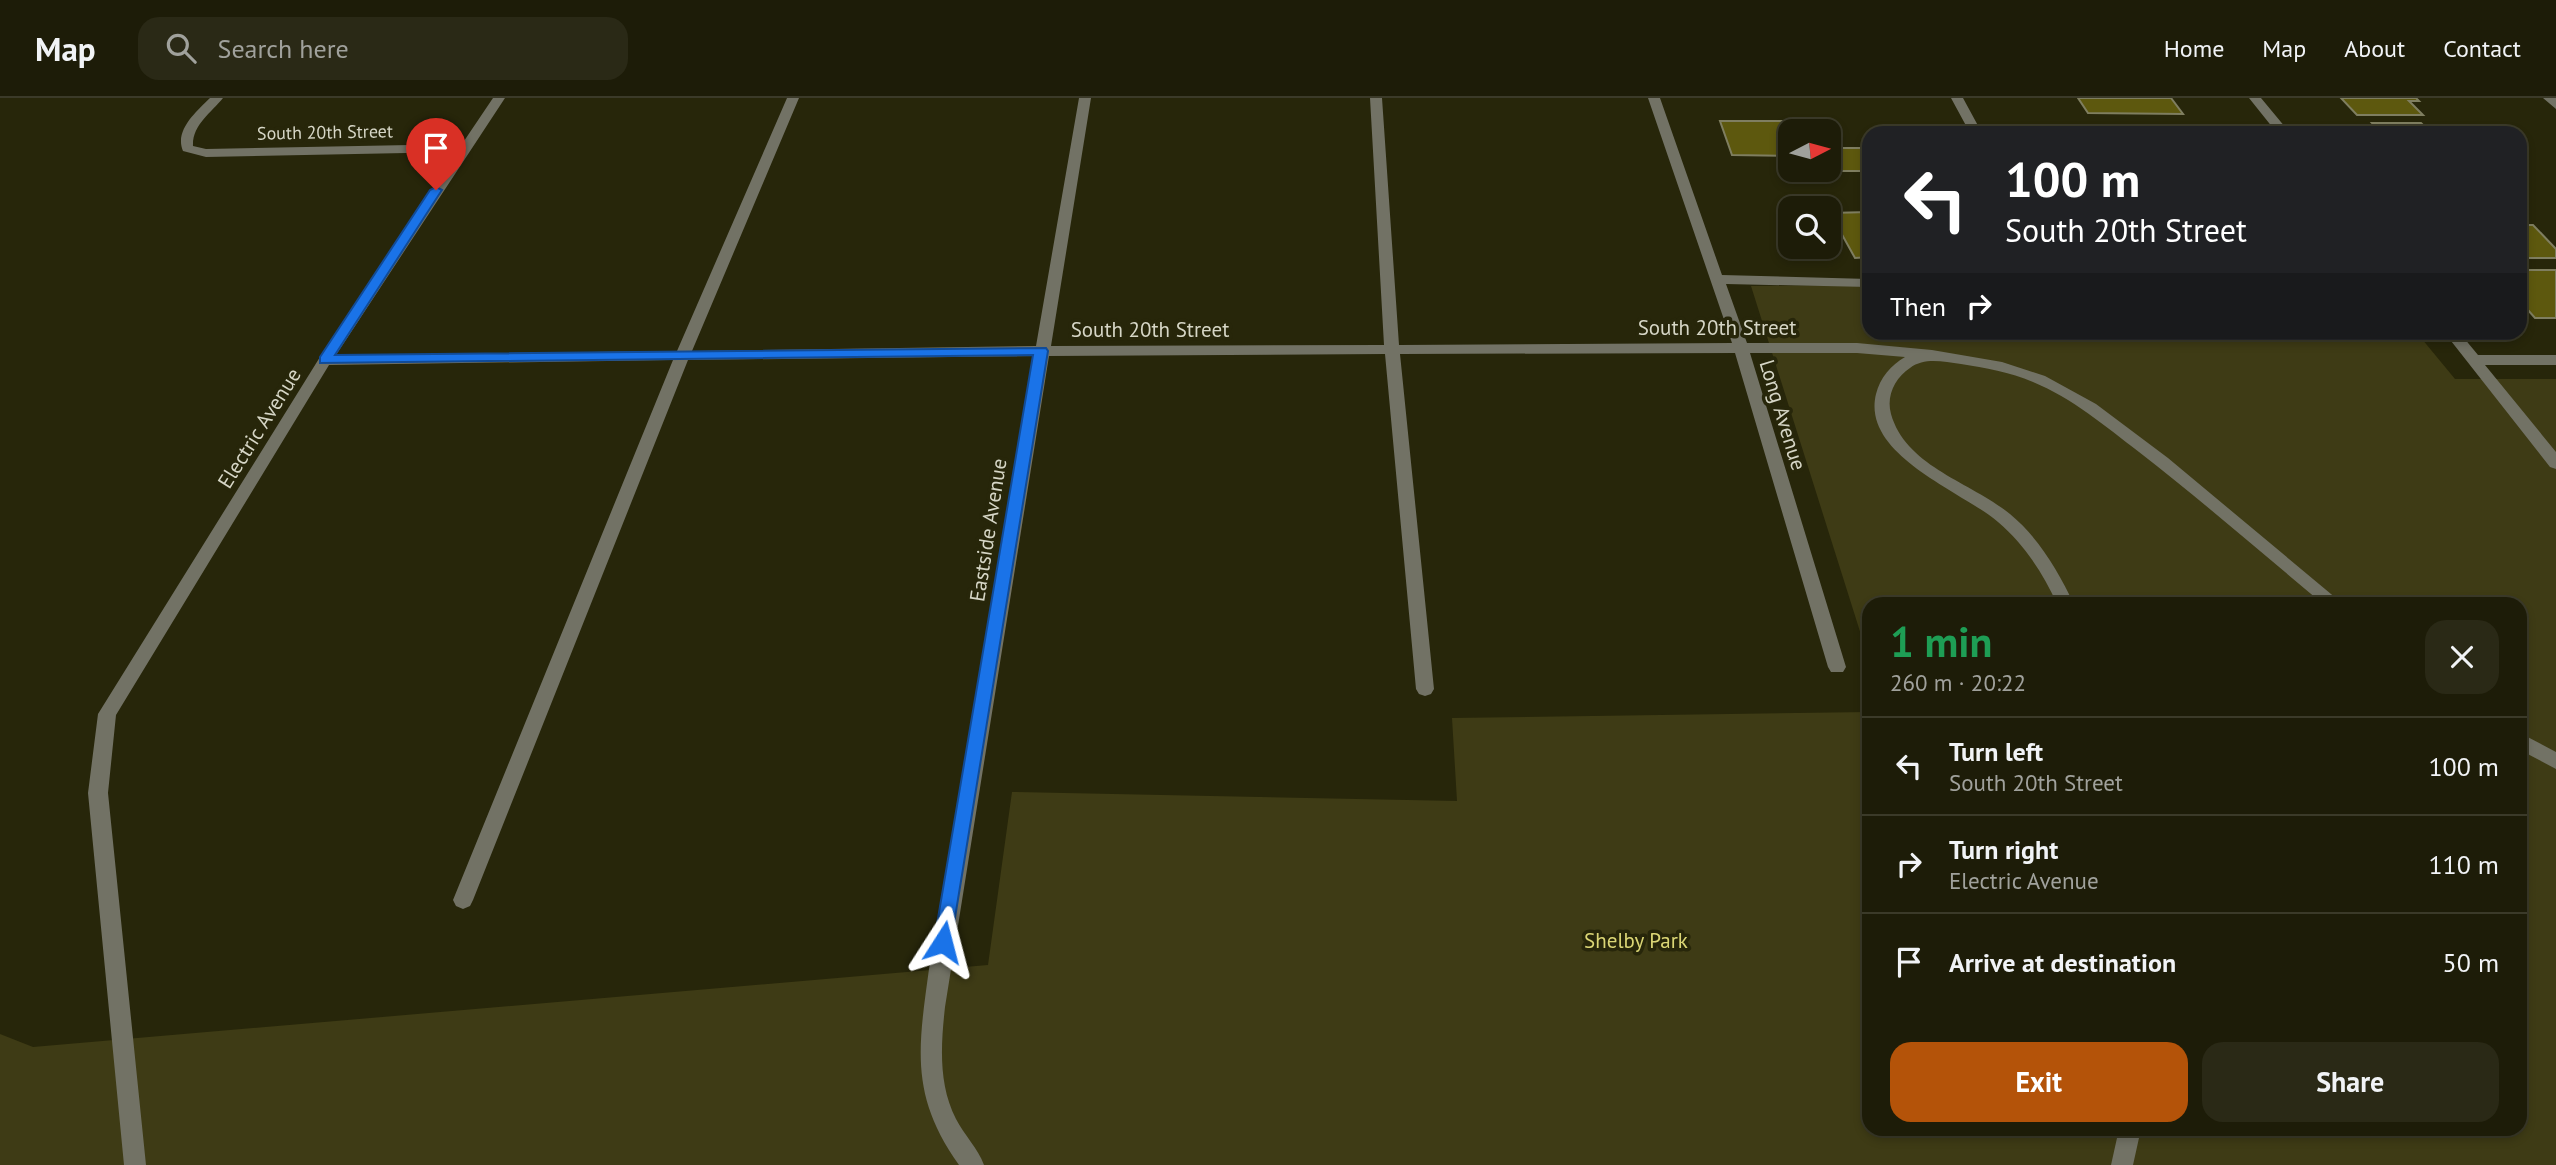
<!DOCTYPE html>
<html lang="en">
<head>
<meta charset="utf-8">
<style>
	:root { --surface:#1d1c08; --page:#2a2916; --text:#f1f3f6; --muted:#a0a19c; --line:#3b3a29; --accent:#b45309 }
	body { margin:0; font-family:"PT Sans",sans-serif; background:var(--page); color:var(--text); height:100vh; display:flex; flex-direction:column; font-size:26px; white-space:nowrap }
	* { box-sizing:border-box; margin:0 }
	p { font-size:23px; color:var(--muted) }
	.icon { flex:none; width:38px; height:38px; fill:none; stroke:currentColor; stroke-width:2; stroke-linecap:round; stroke-linejoin:round }
	.map { position:relative; flex:1; overflow:hidden }
	.sheet { position:absolute; left:1862px; top:499px; width:665px; height:539px; display:flex; flex-direction:column; background:var(--surface); border-radius:21px; box-shadow:0 4px 10px #0003,0 0 0 2px var(--line) }
	.sheet>* { flex:none }
	.banner { position:absolute; left:1862px; top:28px; width:665px; height:214px; border-radius:21px; box-shadow:0 4px 10px #0003,0 0 0 2px var(--line); background:#202124; color:#fff; overflow:hidden }
	.needle { width:46px; rotate:84deg }
	.buttons { position:absolute; left:1778px; top:21px; display:grid; gap:14px }
	.buttons a { display:grid; place-items:center; width:63px; height:63px; border-radius:14px; background:var(--surface); box-shadow:0 4px 10px #0003,0 0 0 2px var(--line); font-size:35px }
	.pin { position:absolute; display:grid; place-items:center; width:60px; height:60px; color:#fff; margin:-72px -30px; border-radius:50% 50% 50% 0; rotate:-45deg; box-shadow:0 0 7px #0007 }
	.pin .icon { rotate:45deg }
	.me { position:absolute; width:77px; margin:-38px; rotate:9deg; stroke-linejoin:round; filter:drop-shadow(0 0 5px #0008) }
	.turn { display:flex; align-items:center; gap:24px; height:147px; padding:0 28px; font-size:32px }
	.turn .icon { width:91px; height:91px; stroke-width:2.5 }
	.turn b { display:block; font-size:49px; line-height:60px }
	.then { display:flex; align-items:center; height:66px; padding:0 28px; background:#0003; gap:14px; font-size:26px }
	.round { display:grid; place-items:center; flex:none; width:74px; height:74px; border-radius:21px; background:var(--page) }
	.summary { display:flex; align-items:center; justify-content:space-between; height:119px; padding:0 28px }
	h1 { font-size:42px; font-weight:700; line-height:52px; color:#1e9e55 }
	.action { display:flex; gap:14px; margin-top:auto; padding:14px 28px }
	.action a { flex:1; height:80px; border-radius:21px; background:var(--accent); color:#fff; font-size:28px; font-weight:700; line-height:80px; text-align:center }
	.action a+a { background:var(--page); color:var(--text) }
	ul { padding:0; list-style:none }
	li { display:flex; align-items:center; gap:21px; height:98px; padding:0 28px; border-top:2px solid var(--line) }
	li div { flex:1 }
	li b { display:block; font-size:26px }
	li em { font-style:normal }
	header { display:flex; align-items:center; gap:42px; box-sizing:border-box; height:98px; padding:0 35px; background:var(--surface); border-bottom:2px solid var(--line) }
	header strong { font-size:33px }
	nav { display:flex; gap:38px; margin-inline-start:auto; font-size:24px }
	.search { width:490px; height:63px; background:var(--page); display:flex; align-items:center; gap:18px; box-sizing:border-box; padding:0 24px; border-radius:21px; color:var(--muted); font-size:26px }
	.map>svg:first-child { display:block }
</style>
</head>
<body>
<header>
<strong>Map</strong>
<div class="search"><svg class="icon" aria-label="search" viewBox="0 0 24 24"><circle cx="10" cy="10" r="6"/><path d="M15 15l6 6"/></svg>Search here</div>
<nav><a>Home</a><a>Map</a><a>About</a><a>Contact</a></nav>
</header>
<div class="map">
<svg width="2556" height="1067" viewBox="0 0 2556 1067">
	<rect width="100%" height="100%" fill="#27260a"/>
	<path fill="#3e3b15" d="M1869 187V234L2417 235 2455 281H2556V1067H0V936L33 949 988 867 1012 694 1457 703 1452 620 1869 614V1031H2520V506H1869V562L1751 188Z"/>
	<path fill="#5d580e" stroke="#7f7e60" stroke-width="2" d="M2078 0H2171L2183 16 2088 15Z
		M2341 0H2416L2419 3H2409L2423 17H2357Z
		M1720 23H1797L1802 33H1790V58L1732 57Z
		M2372 25H2421L2431 35H2381Z
		M2206 28 2212 35H2132L2127 29Z
		M1829 50H1861L1869 73H1828Z
		M1869 114V159L1855 160 1830 115Z
		M2520 127H2533L2556 151V160H2520Z
		M2520 172H2556V220H2535L2520 203Z"/>
	<g fill="none" stroke-linecap="round" stroke-linejoin="round">
		<path fill="#727265" fill-rule="evenodd" d="M210 0H223C211 15 192 27 193 48L206 51 462 46 493 0H505L336 257 677 253 787 0H799L692 253 1036 248 1079 0H1091L1051 248 1384 247 1370 0H1382L1399 247 1732 245 1648 0H1660L1722 177 1869 181V189L1726 186 1747 245H1857L1932 252 2002 264 2045 278 2096 306 2168 360 2343 506H2323C2262 455 2202 403 2139 354 2105 328 2072 300 2033 284 2010 274 1985 270 1961 266 1943 264 1925 259 1910 270 1895 280 1886 298 1891 316 1906 369 1971 384 2010 416 2039 440 2058 473 2074 506H2057C2043 475 2024 446 1998 424 1962 393 1861 357 1876 296 1880 280 1891 267 1905 259L1857 255H1750L1846 569 1843 574H1831L1828 569 1735 255 1400 256 1434 591 1431 596 1425 598 1419 596 1416 591 1385 256 1049 258 945 909C941 946 938 986 956 1021 964 1037 978 1050 984 1067H959C910 998 918 951 929 871L1034 258 688 262 473 802 470 808 463 811 456 808 453 802 673 262 329 267 116 617 108 695 146 1067H124L88 695 98 616 320 259 457 54 206 59 183 53C174 32 197 13 210 0Z
			M1951 0H1963L1982 35H1970Z
			M2249 0H2261L2290 35H2277Z
			M2543 0H2556V11Z
			M2444 234H2459L2478 257H2556V267H2485L2556 354V371L2550 369Z
			M2520 635 2556 654V671L2520 652Z
			M2119 1031H2141L2133 1067H2111Z"/>
	</g>
	<path fill="#1a73e8" stroke="#114b97" stroke-width="2" d="M436 89 442 92 335 257 1046 250 1048 253 950 850 943 853 937 850 934 844 1033 257 320 265V259L430 92Z"/>
	<g text-anchor="middle" dominant-baseline="central" stroke-width="7" stroke-linejoin="round" paint-order="stroke">
		<g font-size="18" fill="#d6d6c6" stroke="#27260a">
			<text transform="translate(325 34) rotate(-1)">South 20th Street</text>
		</g>
		<g font-size="21" fill="#d6d6c6" stroke="#27260a">
			<text x="1717" y="229">South 20th Street</text>
			<text x="1150" y="231">South 20th Street</text>
			<text transform="translate(1783 317) rotate(73)">Long Avenue</text>
			<text transform="translate(259 330) rotate(-58)">Electric Avenue</text>
			<text transform="translate(988 432) rotate(-81)">Eastside Avenue</text>
		</g>
		<g font-size="21" fill="#dbd675" stroke="#27260a">
			<text x="1636" y="842">Shelby Park</text>
		</g>
	</g>
</svg>
<div class="buttons">
<a><svg class="needle" viewBox="-14 -14 28 28"><path d="M0-13l5 13h-10z" fill="#e53935"/><path d="M0 13l5-13h-10z" fill="#a0a19c"/></svg></a>
<a><svg class="icon" aria-label="search" viewBox="0 0 24 24"><circle cx="10" cy="10" r="6"/><path d="M15 15l6 6"/></svg></a>
</div>
<div class="pin" style="left:436px;top:92px;background:#d93025"><svg class="icon" aria-label="arrive" viewBox="0 0 24 24"><path d="M6 21V4h12l-3 4 3 4H6"/></svg></div>
<svg class="me" style="left:943px;top:844px" viewBox="-20 -20 40 40"><path d="M0-17L14 15 0 8-14 15z" fill="#1a73e8" stroke="#fff" stroke-width="4"/></svg>
<div class="banner">
<div class="turn"><svg class="icon" aria-label="left" viewBox="0 0 24 24"><path d="M17 20v-9H6M10 6l-5 5 5 5"/></svg><div><b>100 m</b>South 20th Street</div></div>
<div class="then">Then<svg class="icon" aria-label="right" viewBox="0 0 24 24"><path d="M7 20v-9h11M14 6l5 5-5 5"/></svg></div>
</div>
<section class="sheet">
<div class="summary"><div><h1>1 min</h1><p>260 m · 20:22</p></div><a class="round"><svg class="icon" aria-label="close" viewBox="0 0 24 24"><path d="M6 6l12 12M18 6L6 18"/></svg></a></div>
<ul>
<li><svg class="icon" aria-label="left" viewBox="0 0 24 24"><path d="M17 20v-9H6M10 6l-5 5 5 5"/></svg><div><b>Turn left</b><p>South 20th Street</p></div><em>100 m</em></li>
<li><svg class="icon" aria-label="right" viewBox="0 0 24 24"><path d="M7 20v-9h11M14 6l5 5-5 5"/></svg><div><b>Turn right</b><p>Electric Avenue</p></div><em>110 m</em></li>
<li><svg class="icon" aria-label="arrive" viewBox="0 0 24 24"><path d="M6 21V4h12l-3 4 3 4H6"/></svg><div><b>Arrive at destination</b></div><em>50 m</em></li>
</ul>
<div class="action"><a>Exit</a><a>Share</a></div>
</section>
</div>
</body>
</html>
